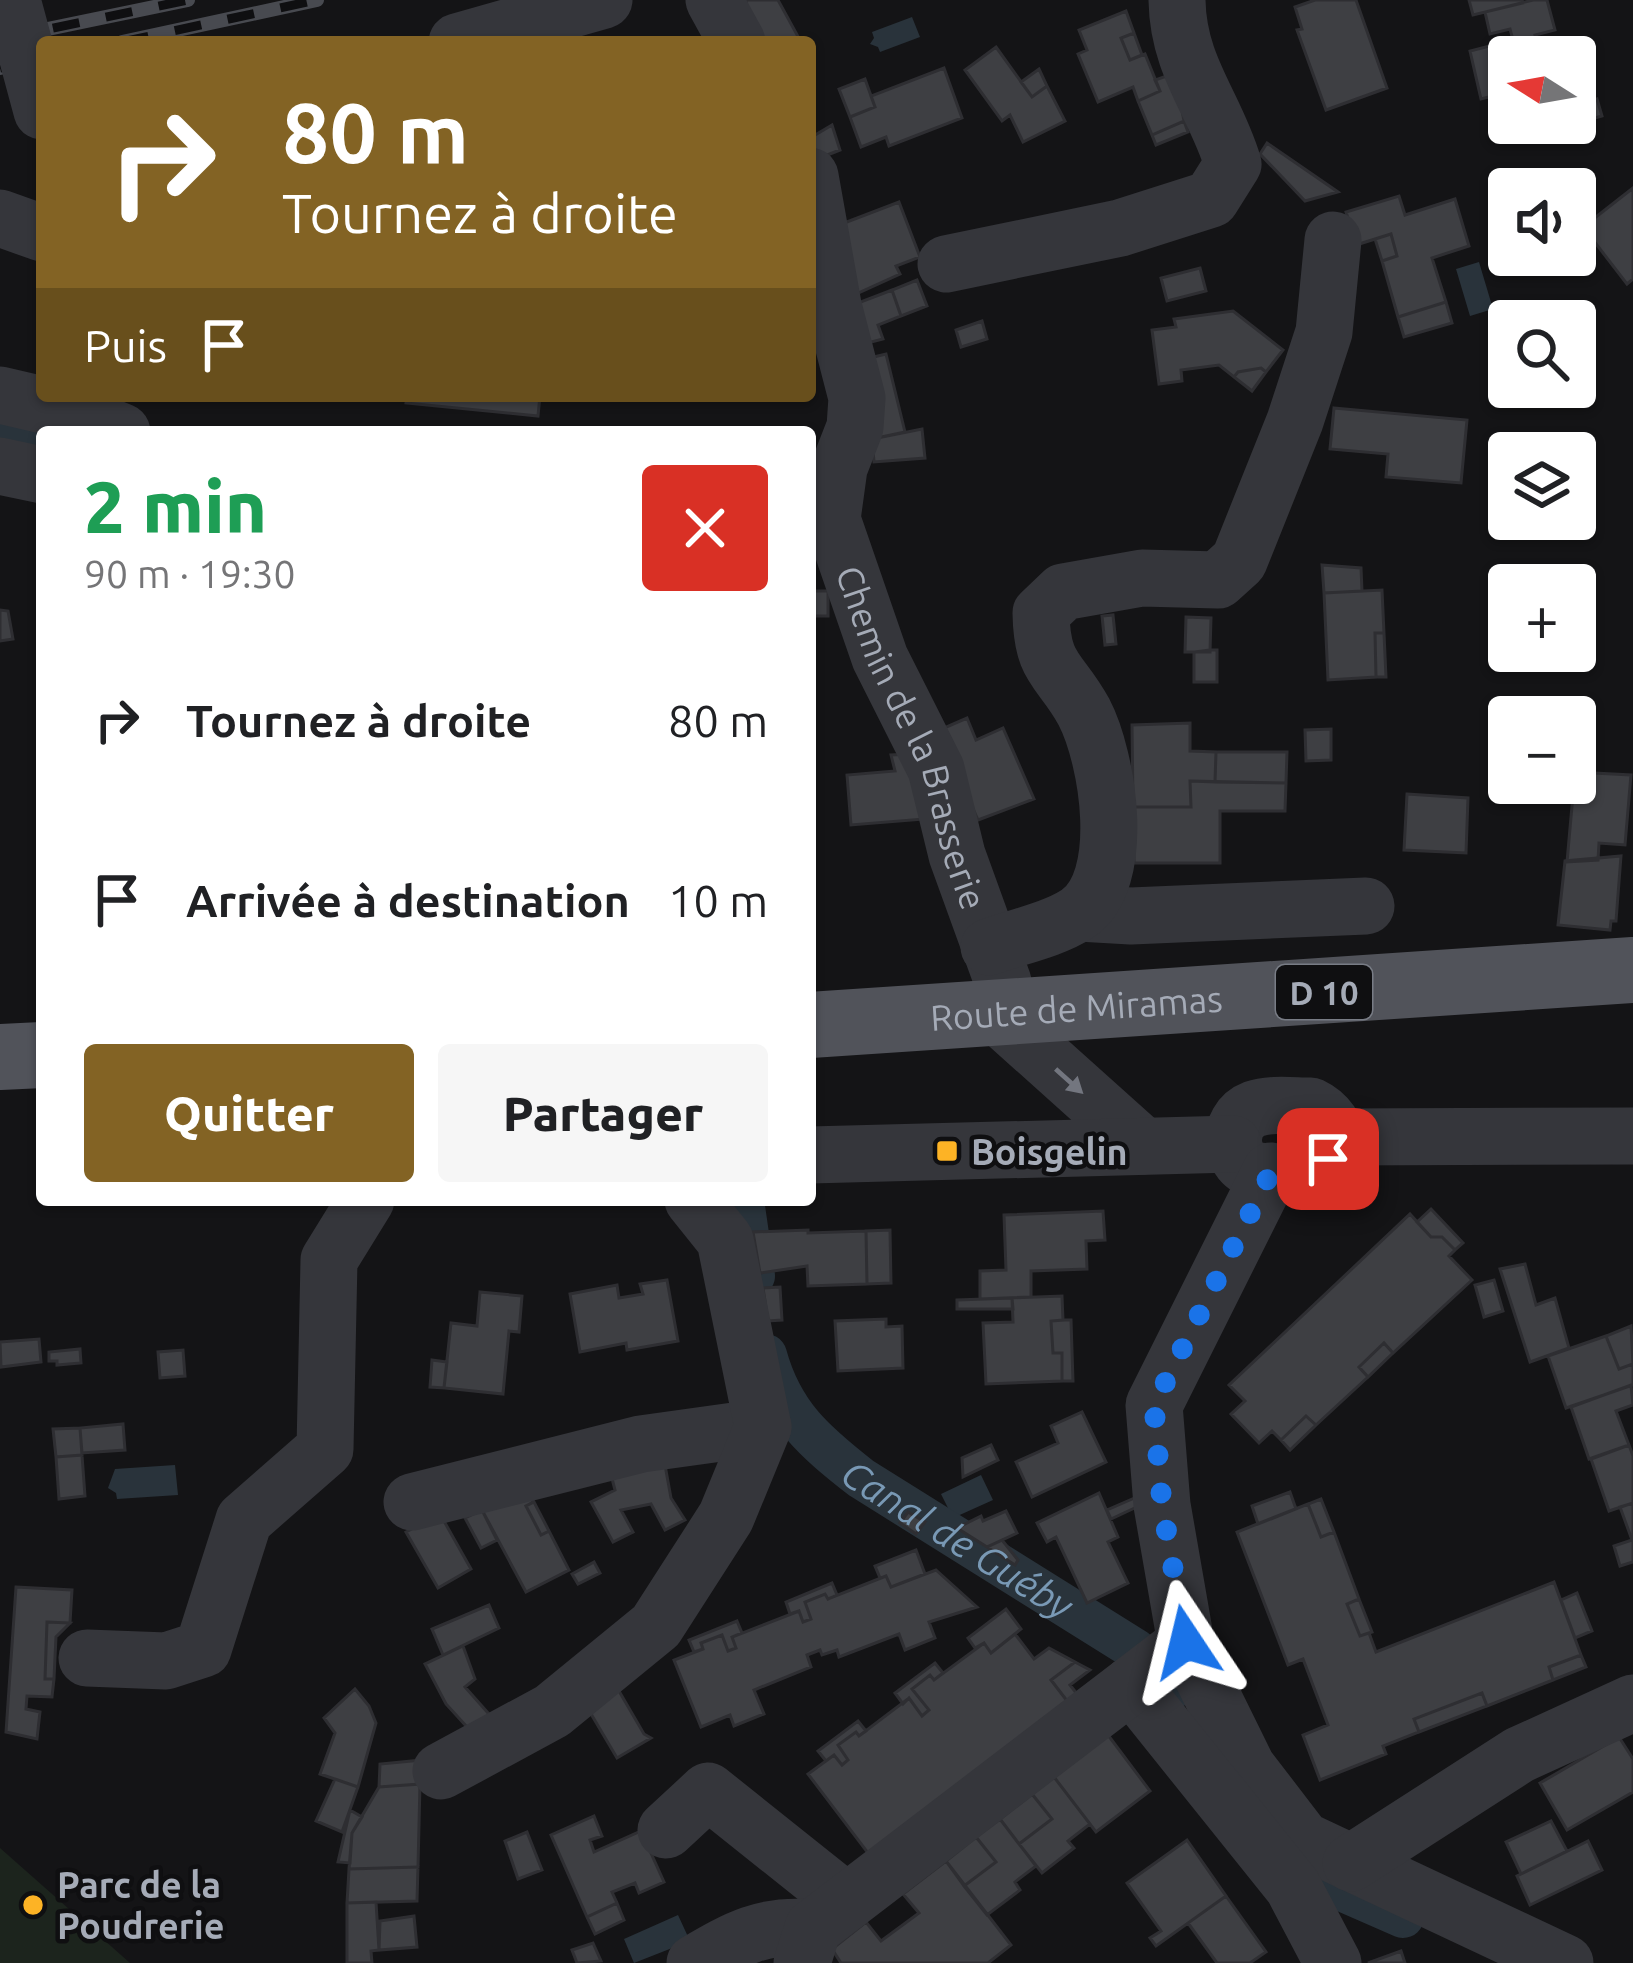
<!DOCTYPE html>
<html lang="fr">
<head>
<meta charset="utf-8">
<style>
	:root { --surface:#fff; --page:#f6f6f6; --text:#202124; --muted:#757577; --accent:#836324 }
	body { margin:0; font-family:Ubuntu,sans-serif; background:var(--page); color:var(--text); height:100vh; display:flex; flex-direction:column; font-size:45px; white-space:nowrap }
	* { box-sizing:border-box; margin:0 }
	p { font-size:39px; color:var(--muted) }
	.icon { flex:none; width:66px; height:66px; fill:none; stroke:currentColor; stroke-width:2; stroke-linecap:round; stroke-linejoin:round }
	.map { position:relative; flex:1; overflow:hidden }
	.panel { position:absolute; left:36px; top:426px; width:780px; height:780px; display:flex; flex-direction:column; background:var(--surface); border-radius:12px; box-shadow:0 3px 9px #0004 }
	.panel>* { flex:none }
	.top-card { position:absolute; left:36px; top:36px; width:780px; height:366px; border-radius:12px; box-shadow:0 3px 9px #0004; background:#836324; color:#fff; overflow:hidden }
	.needle { width:78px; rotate:281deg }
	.fabs { position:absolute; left:1488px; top:36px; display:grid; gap:24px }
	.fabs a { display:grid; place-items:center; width:108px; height:108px; border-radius:12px; background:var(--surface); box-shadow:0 3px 9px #0004; font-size:60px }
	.pin { position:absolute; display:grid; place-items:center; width:102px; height:102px; color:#fff; margin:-51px; border-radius:24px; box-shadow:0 6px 18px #0006 }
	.me { position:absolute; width:132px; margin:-66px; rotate:350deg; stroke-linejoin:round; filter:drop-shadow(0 0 9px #0008) }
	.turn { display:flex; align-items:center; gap:42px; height:252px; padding:0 48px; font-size:54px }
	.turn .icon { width:156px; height:156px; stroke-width:2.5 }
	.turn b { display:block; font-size:84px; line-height:102px }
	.then { display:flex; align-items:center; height:114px; padding:0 48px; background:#0003; gap:24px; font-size:45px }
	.round { display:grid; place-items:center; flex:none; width:126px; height:126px; border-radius:12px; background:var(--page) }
	.head { display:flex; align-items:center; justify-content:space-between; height:204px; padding:0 48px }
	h1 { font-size:72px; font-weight:800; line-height:90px; color:#1e9e55 }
	.button { display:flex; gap:24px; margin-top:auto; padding:24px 48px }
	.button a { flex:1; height:138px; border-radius:12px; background:var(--accent); color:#fff; font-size:48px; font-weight:800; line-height:138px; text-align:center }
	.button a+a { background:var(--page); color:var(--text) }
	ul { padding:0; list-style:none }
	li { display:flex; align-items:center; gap:36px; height:180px; padding:0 48px }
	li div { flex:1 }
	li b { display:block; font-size:45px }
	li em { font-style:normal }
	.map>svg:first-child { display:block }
</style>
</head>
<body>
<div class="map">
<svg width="1633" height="1963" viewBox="0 0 1633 1963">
	<rect width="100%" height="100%" fill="#141416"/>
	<path fill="#1c241d" d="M0 1848 130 1963H0Z"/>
	<path fill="#29333b" d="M912 17 920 37 880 52 878 47 870 44 874 38 872 32Z
		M1479 262 1493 309 1470 316 1456 269Z
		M175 1465 178 1495 117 1499 116 1493 108 1488 115 1469Z
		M981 1475 993 1500 953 1518 941 1494Z
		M678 1915 690 1941 634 1963 624 1939Z"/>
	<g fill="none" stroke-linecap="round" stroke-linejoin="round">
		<g stroke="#29333b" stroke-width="42">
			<path d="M0 431 42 444"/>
			<path d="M743 1200 754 1276"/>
			<path id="s1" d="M766 1355C782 1414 815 1442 861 1478L1136 1650 1167 1694"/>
			<path d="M1280 1852 1291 1868 1403 1917"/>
		</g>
	</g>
	<path fill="#3e3f43" stroke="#2e2e32" stroke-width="3" d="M746 0H778L801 42H749Z
		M1315 0H1356L1387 88 1326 110 1297 30 1302 29 1295 7Z
		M1469 0H1522L1523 3 1473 15Z
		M1533 0H1547L1555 30 1535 35 1540 57H1509V92L1481 99 1470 51 1513 40 1510 29 1490 34 1485 12Z
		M1126 11 1134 33 1121 38 1130 60 1145 54 1160 91 1138 101 1133 87 1098 102 1078 54 1087 50 1079 30Z
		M1134 33 1142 55 1130 60 1121 38Z
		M996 47 1032 97 1047 86 1065 121 1023 142 1010 115 1002 121 965 70Z
		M944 68 962 118 889 146 886 137 861 147 850 117 875 107 871 96Z
		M1039 69 1047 86 1032 97 1021 82Z
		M1175 73 1184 121 1152 135 1138 101 1160 91 1155 80Z
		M865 79 875 107 850 117 839 89Z
		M1597 99 1602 116 1543 133 1540 123H1575V106Z
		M1184 121 1188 132 1156 145 1152 135Z
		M832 125 840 150 812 161 810 138Z
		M1267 143 1338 192 1305 201 1260 154Z
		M1633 188V279L1627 284 1583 227Z
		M1399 196 1405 215 1455 199 1469 246 1432 258 1446 302 1398 317 1382 261 1397 256 1391 234 1356 245 1346 212Z
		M899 202 920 257 896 266 900 274 845 299 831 228Z
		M1391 234 1397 256 1382 261 1375 239Z
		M1200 268 1206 291 1167 301 1161 278Z
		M917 280 927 306 901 316 892 290Z
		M892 290 901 316 878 325 883 339 856 346 842 309Z
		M1446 302 1452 323 1404 337 1398 317Z
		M1233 311 1283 350 1266 372 1261 368 1238 372 1234 377 1219 365 1181 370 1182 381 1159 384 1152 330 1176 327 1174 319Z
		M982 321 987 339 961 347 956 330Z
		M886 354 905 432 872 439 861 360Z
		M1261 368 1266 372 1252 391 1234 377 1238 372Z
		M407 396H540L538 416 406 403Z
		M1334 408 1467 420 1461 483 1386 477 1388 454 1330 449Z
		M922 429 925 458 874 462 872 439Z
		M1322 565 1361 568 1362 591 1324 593Z
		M1382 590 1384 633H1375L1376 677 1328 680 1324 593Z
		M810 591H828V616H810Z
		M0 610 8 611 13 639 0 641Z
		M1113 615 1116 644 1105 645 1102 616Z
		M1186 617 1211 618 1210 652H1185Z
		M1375 633H1384L1386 677H1376Z
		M1210 650H1217V682H1194V652Z
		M967 718 976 740 1003 728 1034 799 978 820 937 731Z
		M1190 723V751L1216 752 1215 782 1190 781 1191 807H1133L1132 725Z
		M1331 729V760L1306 761 1305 730Z
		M1216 752H1287L1286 783 1215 782Z
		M911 754 937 818 851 825 847 775 895 771 891 755Z
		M1575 772 1631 775 1625 845 1599 843 1598 860 1567 862Z
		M1190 781 1286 783 1285 811H1220V863H1134L1133 807H1191Z
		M1407 794 1468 798 1466 853 1404 850Z
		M1621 856 1616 921H1611L1610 930 1558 925 1565 861Z
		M1431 1209 1463 1243 1455 1250 1442 1237H1431L1417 1222Z
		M1103 1211 1105 1240 1086 1241 1087 1269 1031 1271V1297L980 1299V1271L1006 1270 1004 1215Z
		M1410 1214 1431 1237H1442L1455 1250 1449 1256 1472 1280 1393 1353 1384 1343 1359 1367 1368 1377 1316 1425 1306 1416 1281 1440 1272 1431 1259 1443 1231 1414 1245 1401 1229 1385Z
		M808 1230V1233L866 1231 867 1284 808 1286 807 1266 760 1273 753 1232Z
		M890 1230 891 1283 867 1284 866 1231Z
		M1525 1264 1536 1305 1555 1298 1569 1348 1530 1362 1500 1269Z
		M667 1280 678 1341 627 1350 626 1343 580 1352 570 1294 617 1285 619 1298 643 1294 640 1284Z
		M1494 1280 1503 1311 1484 1317 1475 1285Z
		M780 1287 782 1320 768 1321 763 1288Z
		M480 1292 522 1296 519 1332 509 1331 503 1394 444 1388 451 1323 477 1326Z
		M1062 1296 1063 1320 1051 1321 1053 1353H1062V1381L986 1384 983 1323 1013 1322 1012 1298Z
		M1012 1298 1013 1309H957V1300Z
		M886 1319V1327L902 1326 903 1368 838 1371 835 1321Z
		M1063 1320H1071L1073 1381H1062V1353H1053L1051 1321Z
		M1631 1326 1633 1364 1619 1369 1606 1336Z
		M1606 1336 1619 1369 1633 1364V1385L1566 1408 1548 1356Z
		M39 1339 41 1362 1 1367 0 1342Z
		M1384 1343 1393 1353 1368 1377 1359 1367Z
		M80 1349 81 1363 57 1365V1361H49V1352Z
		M183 1350 185 1376 160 1378 158 1352Z
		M432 1360 447 1362 444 1388 430 1387Z
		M1631 1385 1633 1405 1616 1411 1629 1445 1589 1459 1571 1407Z
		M1082 1412 1106 1462 1032 1497 1016 1462 1058 1443 1051 1426Z
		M1306 1416 1316 1425 1290 1450 1281 1440Z
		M123 1424 125 1450 82 1453 80 1428Z
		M80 1428 82 1455 56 1457 53 1429Z
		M991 1445 998 1460 963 1477 962 1458Z
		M1629 1445 1633 1456V1503L1609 1511 1591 1459Z
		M663 1454 671 1498 685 1520 665 1530 651 1504 621 1510 633 1532 613 1542 591 1502 615 1490 609 1467Z
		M82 1455 85 1496 59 1499 56 1457Z
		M526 1486 533 1502 526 1506 541 1535 549 1531 569 1570 526 1592 482 1510Z
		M1290 1492 1296 1509 1258 1524 1252 1506Z
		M1099 1493 1118 1537 1108 1542 1128 1583 1087 1603 1056 1537 1047 1542 1037 1523Z
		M1139 1496 1141 1505 1111 1519 1107 1510Z
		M1321 1499 1334 1532 1321 1537 1308 1504Z
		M534 1502 549 1531 541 1535 526 1506Z
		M1633 1503V1562L1620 1566 1614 1546 1632 1540 1620 1507Z
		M1308 1504 1321 1537 1334 1532 1359 1599 1347 1604 1360 1636 1369 1633 1376 1652 1554 1582 1581 1655 1549 1667 1553 1680 1487 1706 1482 1693 1414 1719 1419 1732 1383 1746 1386 1754 1320 1780 1303 1735 1328 1725 1303 1659 1288 1665 1237 1532Z
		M482 1510 497 1540 481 1548 465 1518Z
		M1006 1511 1017 1533 987 1547 957 1528 981 1516 983 1521Z
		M908 1512 925 1522 916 1534 900 1523Z
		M440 1514 471 1569 438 1588 406 1532Z
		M1002 1540 1018 1560 1015 1565 987 1547Z
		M916 1550 925 1574 891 1587 886 1576 880 1578 875 1566Z
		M594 1562 600 1573 578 1584 572 1574Z
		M936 1570 977 1607 929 1622 935 1638 905 1650 899 1634 839 1657 837 1650 822 1655 820 1650 807 1655 811 1667 754 1690 764 1714 734 1726 730 1715 701 1727 674 1660 703 1649 701 1643 722 1635 728 1651 736 1648 732 1637 799 1611 803 1622 811 1619 805 1602 825 1594 828 1599 886 1576 891 1587Z
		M832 1583 837 1595 828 1599 825 1594 805 1602 811 1619 803 1622 799 1611 790 1614 786 1602Z
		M16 1587 72 1590 70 1623 47 1622 45 1679H54L52 1697 27 1696 26 1709 40 1712 37 1739 6 1732Z
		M1577 1593 1592 1631 1575 1638 1561 1600Z
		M1359 1599 1372 1632 1360 1636 1347 1604Z
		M489 1605 499 1628 443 1655 432 1629Z
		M1006 1609 1021 1629 991 1653 984 1643 975 1648 968 1638Z
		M737 1621 742 1633 732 1637 736 1648 728 1651 722 1635 701 1643 703 1649 694 1652 689 1640Z
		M47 1622 70 1623 56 1637 54 1679H45Z
		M1015 1634 1034 1659 1049 1648 1075 1662 1051 1680 1071 1706 871 1857 808 1774 834 1755 842 1765 848 1760 838 1745 856 1732 859 1736 909 1698 922 1716 929 1710 912 1689 930 1675 934 1680 984 1643 991 1653Z
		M463 1646 475 1679 465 1687 496 1722 478 1739 446 1704 425 1664Z
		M1581 1655 1586 1667 1553 1680 1549 1667Z
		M1075 1662 1090 1670 1070 1685 1081 1699 1071 1706 1051 1680Z
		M935 1663 943 1673 934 1680 930 1675 912 1689 929 1710 922 1716 909 1698 903 1704 895 1693Z
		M612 1679 644 1734 651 1738 617 1758 584 1702Z
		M355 1689 369 1706 376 1723 358 1787 320 1774 335 1733 324 1718Z
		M1482 1693 1487 1706 1419 1732 1414 1719Z
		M858 1721 866 1731 859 1736 856 1732 838 1745 848 1760 842 1765 834 1755 826 1761 818 1751Z
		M1108 1735 1150 1791 1096 1832 1054 1777Z
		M1619 1737 1633 1759V1792L1567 1830 1540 1783Z
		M422 1760 420 1784 379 1787 380 1764Z
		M1054 1777 1090 1824 1068 1841 1074 1848 1042 1873 1019 1844 1052 1819 1032 1794Z
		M335 1779 358 1787 342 1832 316 1821Z
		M420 1784 418 1867 349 1869 352 1833 379 1787Z
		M1032 1794 1052 1819 1019 1844 1000 1819Z
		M350 1810 362 1817 352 1833 350 1863 338 1862Z
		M594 1816 602 1836 590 1840 594 1852 641 1831 664 1882 639 1893 635 1883 612 1892 617 1903 587 1917 551 1835Z
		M1000 1819 1036 1866 1015 1882 1020 1890 987 1915 964 1886 996 1862 976 1837Z
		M1551 1821 1567 1851 1521 1874 1506 1842Z
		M527 1832 542 1870 518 1879 505 1841Z
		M976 1837 996 1862 964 1886 946 1861Z
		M1187 1840 1226 1896 1156 1946 1150 1938 1161 1931 1127 1883Z
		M1588 1841 1602 1870 1530 1905 1517 1876Z
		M946 1861 1011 1945 988 1963H841L832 1949 866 1922 881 1941 919 1913 903 1894Z
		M418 1867 417 1901 347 1903 349 1869Z
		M1226 1896 1266 1952 1250 1963H1217L1188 1923Z
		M376 1902 379 1950 371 1951 372 1963H347V1903Z
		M617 1903 624 1920 595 1934 587 1917Z
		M414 1916 417 1947 379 1950 380 1921Z
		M593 1943 601 1961 577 1963 572 1950Z
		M1401 1951 1405 1963H1368Z"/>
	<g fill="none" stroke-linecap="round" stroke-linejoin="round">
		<g stroke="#35363b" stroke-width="57">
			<path d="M714 0 737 42"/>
			<path d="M457 42 604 0"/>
			<path id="s2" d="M810 176 833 305 857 398 855 427 839 468 832 519 880 658 936 769 957 855 1003 982"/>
			<path d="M0 218 42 233"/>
			<path d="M946 264 1120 228 1211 199 1233 164C1215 104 1178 67 1177 0"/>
			<path d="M0 395 73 412 122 432"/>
			<path d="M0 466 42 475"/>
			<path d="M1079 913 1131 916 1366 906"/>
			<path d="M989 947C1016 937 1052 930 1077 914 1128 881 1108 758 1084 712 1060 668 1042 671 1041 613L1063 592 1142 578 1218 580 1239 561 1295 421 1324 332 1333 240"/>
			<path d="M997 1015 1143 1146"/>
			<path d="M1311 1106C1345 1122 1347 1165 1306 1172 1293 1174 1273 1173 1259 1171 1227 1166 1225 1120 1254 1109 1271 1103 1293 1106 1311 1106Z"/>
			<path d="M1338 1137 1633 1136"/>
			<path d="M810 1155 1233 1144"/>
			<path d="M1271 1171 1154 1405 1162 1505 1186 1643 1247 1767 1303 1840 1565 1963"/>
			<path d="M412 1502 641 1444 763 1427"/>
			<path d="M87 1658 166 1661 203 1649 244 1520 325 1449 329 1260 366 1200"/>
			<path d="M1131 1685 1293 1887 1333 1963"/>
			<path d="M441 1771 552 1711 656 1626 726 1517 763 1427 725 1240 693 1200"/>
			<path d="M666 1830 708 1791 847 1902"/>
			<path d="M1351 1863 1519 1755 1633 1703"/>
			<path d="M695 1963C736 1939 764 1923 813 1928"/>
			<path d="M802 1963 813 1928 1186 1643"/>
		</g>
		<g stroke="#51535a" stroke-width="66">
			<path id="s3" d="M810 1025 1633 970"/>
			<path d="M0 1057 42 1055"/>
		</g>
		<g stroke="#484a50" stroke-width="14">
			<path id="rail" d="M0 39 188 0
				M122 42 317 0
				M0 68 42 59"/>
		</g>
		<use href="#rail" stroke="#0f0f11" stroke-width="9" stroke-dasharray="27" stroke-linecap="butt"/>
		<path stroke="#35363b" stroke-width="57" d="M12 0 42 111"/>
	</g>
	<defs><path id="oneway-solid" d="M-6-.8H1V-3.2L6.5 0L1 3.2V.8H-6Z" transform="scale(3)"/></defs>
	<use fill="#73767f" href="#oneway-solid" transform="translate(1069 1081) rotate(42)"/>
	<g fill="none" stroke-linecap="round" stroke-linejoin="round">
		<path stroke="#1a73e8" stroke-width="21" stroke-dasharray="0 37.8" d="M1186 1642 1162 1505 1154 1405 1271 1172H1307L1328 1159"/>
	</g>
	<g fill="#fdb325" stroke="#0f0f11" stroke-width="4.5">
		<rect x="935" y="1139" width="24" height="24" rx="6"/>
		<circle cx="33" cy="1905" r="12"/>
	</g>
	<g text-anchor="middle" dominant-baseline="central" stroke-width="9" stroke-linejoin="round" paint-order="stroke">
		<rect fill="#0f0f11" stroke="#787c85" stroke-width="3" x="1276" y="965" width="96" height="54" rx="9"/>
		<g font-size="33" font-weight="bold" fill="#a5abb7">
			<text x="1324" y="992">D 10</text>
		</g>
		<g font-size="36" fill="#a5abb7" stroke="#0f0f11">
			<text stroke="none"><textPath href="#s2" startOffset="585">Chemin de la Brasserie</textPath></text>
			<text stroke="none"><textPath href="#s3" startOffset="267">Route de Miramas</textPath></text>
		</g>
		<g font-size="36" font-weight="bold" fill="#a5abb7" stroke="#0f0f11" text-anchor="start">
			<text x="971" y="1151">Boisgelin</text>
			<text x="57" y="1884">Parc de la<tspan x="57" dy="41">Poudrerie</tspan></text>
		</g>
		<g font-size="39" font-style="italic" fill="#7999b5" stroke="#0f0f11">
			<text stroke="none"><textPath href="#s1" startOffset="273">Canal de Guéby</textPath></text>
		</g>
	</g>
</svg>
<div class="fabs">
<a><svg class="needle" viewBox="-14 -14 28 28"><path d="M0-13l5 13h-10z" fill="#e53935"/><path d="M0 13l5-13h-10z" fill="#757577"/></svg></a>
<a><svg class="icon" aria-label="sound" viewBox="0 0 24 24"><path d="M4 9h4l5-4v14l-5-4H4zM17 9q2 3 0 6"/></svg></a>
<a><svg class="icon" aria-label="search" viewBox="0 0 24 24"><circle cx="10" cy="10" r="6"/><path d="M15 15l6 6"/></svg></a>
<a><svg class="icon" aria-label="layers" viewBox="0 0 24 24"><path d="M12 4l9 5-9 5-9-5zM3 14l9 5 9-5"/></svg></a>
<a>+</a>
<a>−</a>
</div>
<div class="pin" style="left:1328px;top:1159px;background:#d93025"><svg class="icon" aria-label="arrive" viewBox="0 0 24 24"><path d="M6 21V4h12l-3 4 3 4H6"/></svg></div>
<svg class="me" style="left:1186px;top:1642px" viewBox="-20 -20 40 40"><path d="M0-17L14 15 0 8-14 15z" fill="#1a73e8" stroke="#fff" stroke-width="4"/></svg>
<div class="top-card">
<div class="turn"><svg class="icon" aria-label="right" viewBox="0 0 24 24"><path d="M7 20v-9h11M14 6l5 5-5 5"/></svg><div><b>80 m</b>Tournez à droite</div></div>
<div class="then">Puis<svg class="icon" aria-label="arrive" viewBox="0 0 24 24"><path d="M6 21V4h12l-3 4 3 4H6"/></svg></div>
</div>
<section class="panel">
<div class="head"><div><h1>2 min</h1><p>90 m · 19:30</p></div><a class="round" style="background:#d93025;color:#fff"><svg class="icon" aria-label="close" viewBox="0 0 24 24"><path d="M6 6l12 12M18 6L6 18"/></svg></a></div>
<ul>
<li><svg class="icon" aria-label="right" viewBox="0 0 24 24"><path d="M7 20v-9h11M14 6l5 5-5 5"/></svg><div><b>Tournez à droite</b></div><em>80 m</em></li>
<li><svg class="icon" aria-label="arrive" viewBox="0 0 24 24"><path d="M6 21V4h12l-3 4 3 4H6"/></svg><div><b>Arrivée à destination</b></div><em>10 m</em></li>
</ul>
<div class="button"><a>Quitter</a><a>Partager</a></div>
</section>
</div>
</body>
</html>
